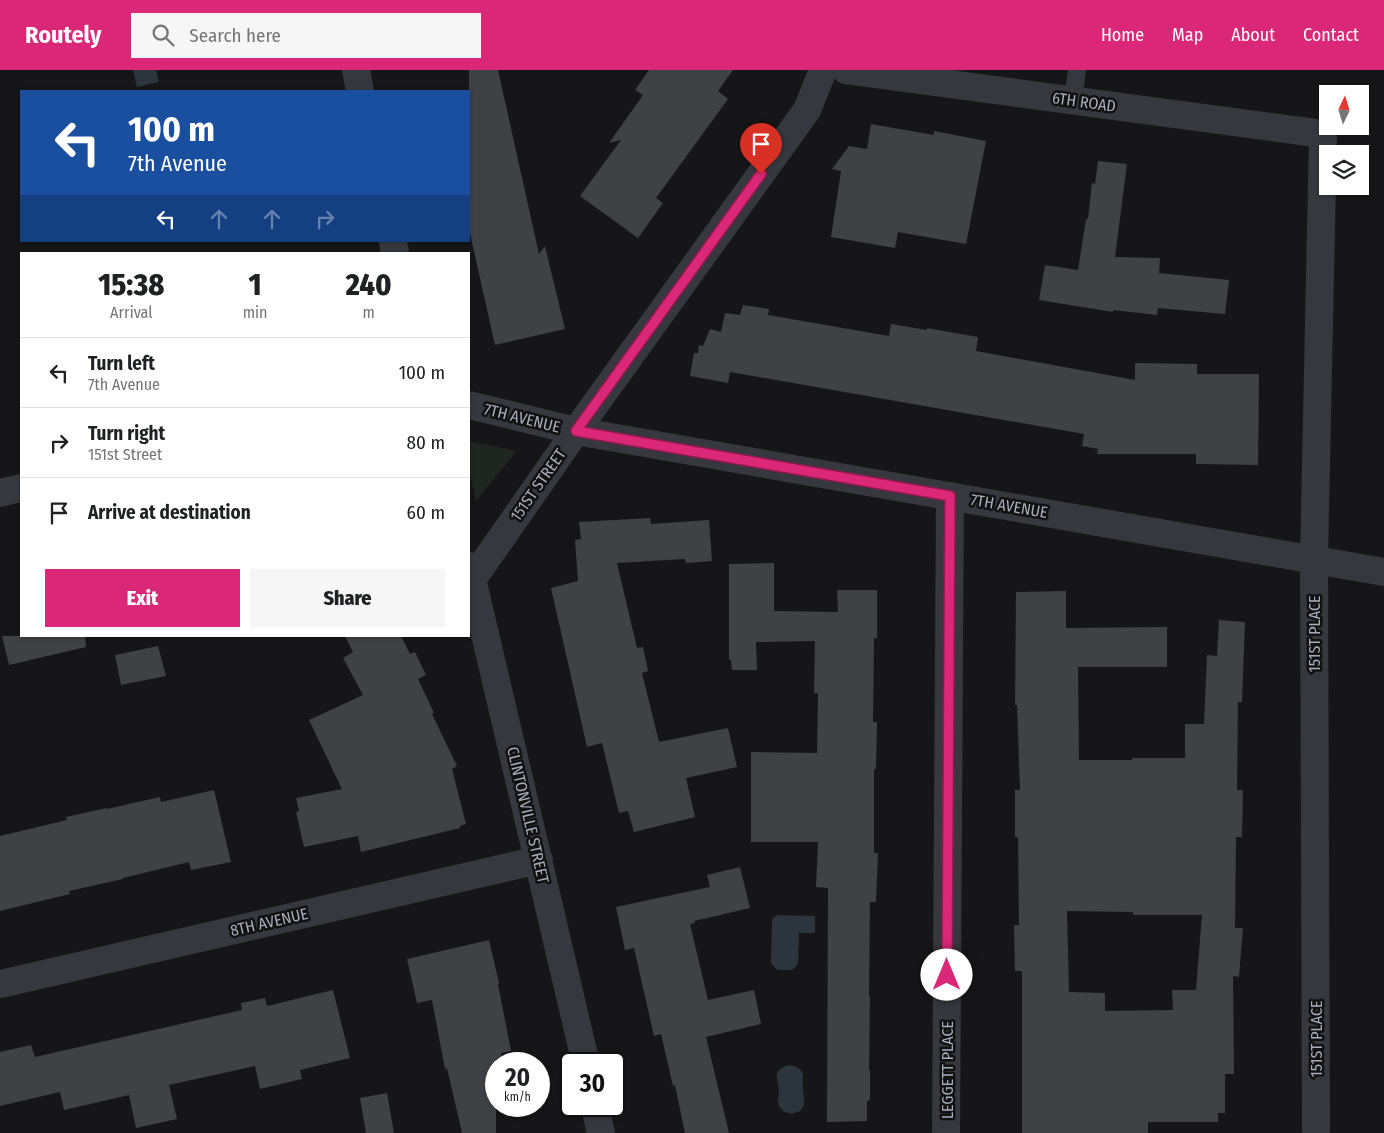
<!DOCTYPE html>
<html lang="en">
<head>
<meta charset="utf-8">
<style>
	:root { --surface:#fff; --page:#f6f6f6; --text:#202124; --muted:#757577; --line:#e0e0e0; --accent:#db2777 }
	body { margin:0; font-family:"Fira Sans Condensed",sans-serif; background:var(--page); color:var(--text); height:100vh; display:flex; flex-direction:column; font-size:19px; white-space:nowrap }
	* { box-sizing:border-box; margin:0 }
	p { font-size:16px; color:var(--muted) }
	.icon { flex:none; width:28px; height:28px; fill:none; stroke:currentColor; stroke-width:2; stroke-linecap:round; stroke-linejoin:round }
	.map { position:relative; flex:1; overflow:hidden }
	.sheet { position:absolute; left:20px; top:182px; width:450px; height:385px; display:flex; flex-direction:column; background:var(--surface); border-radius:0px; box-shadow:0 1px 4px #0004 }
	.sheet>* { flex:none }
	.top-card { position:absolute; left:20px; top:20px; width:450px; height:152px; border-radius:0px; box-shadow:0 1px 4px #0004; background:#1a4fa0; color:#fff; overflow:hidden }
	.needle { width:32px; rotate:4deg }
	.tools { position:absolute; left:1319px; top:15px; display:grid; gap:10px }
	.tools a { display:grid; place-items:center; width:50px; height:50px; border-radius:0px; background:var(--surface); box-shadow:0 1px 4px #0004; font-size:25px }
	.speed { position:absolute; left:485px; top:982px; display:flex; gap:10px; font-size:25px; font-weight:700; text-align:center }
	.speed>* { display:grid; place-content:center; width:65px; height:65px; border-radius:50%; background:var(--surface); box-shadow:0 1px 4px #0004; line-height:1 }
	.speed small { font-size:12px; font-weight:400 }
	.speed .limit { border:2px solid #111; border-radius:8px; background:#fff; color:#111 }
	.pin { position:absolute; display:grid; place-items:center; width:42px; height:42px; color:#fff; margin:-51px -21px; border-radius:50% 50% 50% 0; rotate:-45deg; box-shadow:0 0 5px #0007 }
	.pin .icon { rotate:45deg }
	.me { position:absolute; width:55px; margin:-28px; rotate:0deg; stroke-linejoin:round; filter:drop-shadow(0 0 4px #0008) }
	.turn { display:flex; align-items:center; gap:18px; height:105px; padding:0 25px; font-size:22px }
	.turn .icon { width:65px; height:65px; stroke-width:2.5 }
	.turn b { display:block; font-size:35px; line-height:42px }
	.lanes { display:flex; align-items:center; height:48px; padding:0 25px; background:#0003; justify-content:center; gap:25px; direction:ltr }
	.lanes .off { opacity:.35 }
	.eta { display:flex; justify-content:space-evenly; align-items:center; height:85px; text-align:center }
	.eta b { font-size:30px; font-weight:800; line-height:35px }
	.action { display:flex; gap:10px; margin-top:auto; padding:10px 25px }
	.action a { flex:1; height:58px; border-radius:0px; background:var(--accent); color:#fff; font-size:20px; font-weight:800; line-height:58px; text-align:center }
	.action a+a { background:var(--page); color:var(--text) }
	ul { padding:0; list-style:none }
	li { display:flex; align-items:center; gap:15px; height:70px; padding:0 25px; border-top:1px solid var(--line) }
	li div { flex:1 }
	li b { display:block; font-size:19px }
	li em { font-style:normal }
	header { display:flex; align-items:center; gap:30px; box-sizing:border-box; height:70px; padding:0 25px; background:var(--accent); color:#fff }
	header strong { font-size:24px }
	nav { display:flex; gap:28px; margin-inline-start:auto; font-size:18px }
	.search { width:350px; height:45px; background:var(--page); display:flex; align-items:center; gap:12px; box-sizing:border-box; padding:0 18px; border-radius:0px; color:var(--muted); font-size:19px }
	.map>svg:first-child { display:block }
</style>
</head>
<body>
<header>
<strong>Routely</strong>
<div class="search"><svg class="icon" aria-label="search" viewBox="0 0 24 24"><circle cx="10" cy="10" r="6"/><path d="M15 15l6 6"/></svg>Search here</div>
<nav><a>Home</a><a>Map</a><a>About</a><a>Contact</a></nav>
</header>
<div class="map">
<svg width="1384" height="1063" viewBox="0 0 1384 1063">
	<rect width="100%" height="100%" fill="#161618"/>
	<path fill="#1e261f" d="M469 371 517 381 476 431 469 399Z"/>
	<path fill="#2c353c" d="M133 0H156L159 12 137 17Z
		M777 845 815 846V863H799L798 894 792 900H777L771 893 772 849Z
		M789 995C809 999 801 1007 803 1021 804 1030 807 1041 794 1043 786 1045 778 1039 778 1030 778 1028 779 1025 779 1023 779 1009 770 1001 789 995Z"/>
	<path fill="#404145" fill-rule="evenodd" d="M469 0H498L539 184 545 176 565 259 495 275 469 159Z
		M649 0H733L718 21 728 29 656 128 663 133 638 168 580 126 621 70 609 73 643 25 635 20Z
		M871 54 934 65V61L986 71 966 174 898 162 895 178 831 167 841 101 832 99 849 76 867 79Z
		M1098 91 1127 94 1115 187 1160 188 1159 203 1229 210 1225 244 1158 238 1157 245 1113 240V242L1039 230 1045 195 1078 200 1086 149H1088L1092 113 1095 114Z
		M743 235 769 239 768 245 889 266 891 254 927 260V258L978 267 976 281 1135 310V293L1197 294V304H1259L1258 395 1196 394V384H1097L1098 379 1082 376 1084 364 730 302 728 313 690 306 694 283H698L699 275 703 276 710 259 721 262 725 243 740 245Z
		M650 448 651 454 709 450 712 491 686 493 685 489 617 493 637 578 643 577 648 601 642 603 659 672 728 658 737 697 686 708 695 747 634 762 628 741 619 743 602 673 587 677 551 518 578 511 575 470 581 469 579 452Z
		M774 493V541L838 542 837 520H877V568H874L873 652H877L876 699H874V783H878L876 832H870L869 926H870L869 1000H870V1030L867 1031V1051L827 1052 828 818 816 817 818 772H751V682L817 683 818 623H814L815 571 756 572 757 600H732L731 590H729V494Z
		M1066 521V558L1167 557V597H1078L1079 690H1132V688H1185V654H1204L1207 585 1217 586 1219 550 1245 552 1242 632H1238L1237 720H1243L1242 767H1236L1235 858H1243L1239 907 1233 906 1234 1004H1225V1043H1218V1052H1148V1063H1022V901H1015L1014 855H1019L1018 767H1015V720H1020L1017 635H1015L1016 522ZM1067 841 1133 842V845H1202L1196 920H1172L1173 940 1105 941V923L1069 922Z
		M2 566H85L86 577 9 595Z
		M345 566H401L410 584 415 582 426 605 418 609 434 643 432 644 457 696 452 699 466 754 460 756V758L361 782 358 766 304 777 296 742 299 741 296 728 342 719 309 650 363 625 343 588 353 582Z
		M158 576 166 606 121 615 115 585Z
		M214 720 231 792 191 800 189 792 123 808V809L69 821 70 824 0 841V766L67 750 66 747 107 738V739L160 727 161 732Z
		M740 797 750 838 694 851 695 853 690 854 708 930 754 920 761 954 706 967 729 1063H685L675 1015 673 1016 661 964 654 966 634 878 625 880 616 837 710 817 707 805Z
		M489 870 499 913 498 914 511 981 501 983 502 988 496 989V1063H462L447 998 445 999 432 930 417 933 407 889Z
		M333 920 350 988 300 1000 302 1009 260 1019 255 996 169 1015 177 1049 136 1058 129 1025 64 1040 60 1022 0 1036V982L31 975 35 987 242 940 241 933 265 928 267 936Z
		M387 1023 394 1063H366L360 1028Z"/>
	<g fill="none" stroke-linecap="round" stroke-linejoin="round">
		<path stroke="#37383d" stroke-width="18" d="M1073 30 1077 0"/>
		<path stroke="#37383d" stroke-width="28" d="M356 0 360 21
			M846 0 1323 64 1314 490 1316 1063
			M393 171 395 184
			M469 335 576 361 1384 502
			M0 423 21 418
			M469 496 586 994
			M472 510 576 361 807 40 823 0
			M0 914 539 790
			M595 1036 601 1063
			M946 1063 950 426"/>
	</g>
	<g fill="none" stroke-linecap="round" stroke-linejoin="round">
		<g stroke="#8e194d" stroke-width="12">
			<path id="route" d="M761 104 576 361 950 426 947 905"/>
		</g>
		<use href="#route" stroke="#db2777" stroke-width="9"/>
	</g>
	<g text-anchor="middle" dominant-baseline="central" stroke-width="5" stroke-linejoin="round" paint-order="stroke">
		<g font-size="16" fill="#a8adb8" stroke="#111113">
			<text transform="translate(1084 32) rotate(8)">6TH ROAD</text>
			<text transform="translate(522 348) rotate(14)">7TH AVENUE</text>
			<text transform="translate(538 415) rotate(-55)">151ST STREET</text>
			<text transform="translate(1009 436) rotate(10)">7TH AVENUE</text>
			<text transform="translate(1314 564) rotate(-90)">151ST PLACE</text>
			<text transform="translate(528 745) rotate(77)">CLINTONVILLE STREET</text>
			<text transform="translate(269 852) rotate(-13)">8TH AVENUE</text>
			<text transform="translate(1316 969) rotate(-90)">151ST PLACE</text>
			<text transform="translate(947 1000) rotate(-90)">LEGGETT PLACE</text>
		</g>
	</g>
</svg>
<div class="tools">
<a><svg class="needle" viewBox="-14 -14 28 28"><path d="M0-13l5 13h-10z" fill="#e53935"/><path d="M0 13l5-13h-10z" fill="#757577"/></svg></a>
<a><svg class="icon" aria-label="layers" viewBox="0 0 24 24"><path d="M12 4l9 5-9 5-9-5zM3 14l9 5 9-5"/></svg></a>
</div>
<div class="speed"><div>20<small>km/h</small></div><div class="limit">30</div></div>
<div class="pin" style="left:761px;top:104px;background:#d93025"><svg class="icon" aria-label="arrive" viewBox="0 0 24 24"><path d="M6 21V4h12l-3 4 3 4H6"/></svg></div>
<svg class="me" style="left:947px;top:905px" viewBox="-20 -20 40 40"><circle r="19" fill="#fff"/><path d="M0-13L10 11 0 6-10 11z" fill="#db2777"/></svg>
<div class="top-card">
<div class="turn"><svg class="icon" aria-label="left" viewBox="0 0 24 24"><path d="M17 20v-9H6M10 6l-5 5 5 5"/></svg><div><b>100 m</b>7th Avenue</div></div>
<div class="lanes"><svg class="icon" aria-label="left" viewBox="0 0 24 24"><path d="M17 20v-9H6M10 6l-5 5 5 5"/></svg><svg class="icon off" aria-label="ahead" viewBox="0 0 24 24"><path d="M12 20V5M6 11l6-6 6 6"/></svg><svg class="icon off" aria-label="ahead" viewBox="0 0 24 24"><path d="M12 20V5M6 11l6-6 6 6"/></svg><svg class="icon off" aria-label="right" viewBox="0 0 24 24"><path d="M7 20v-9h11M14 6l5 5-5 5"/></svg></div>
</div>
<section class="sheet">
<div class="eta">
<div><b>15:38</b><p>Arrival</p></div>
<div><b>1</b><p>min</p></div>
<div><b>240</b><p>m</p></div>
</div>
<ul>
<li><svg class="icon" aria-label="left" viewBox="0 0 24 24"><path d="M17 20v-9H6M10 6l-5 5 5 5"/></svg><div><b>Turn left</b><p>7th Avenue</p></div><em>100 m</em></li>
<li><svg class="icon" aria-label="right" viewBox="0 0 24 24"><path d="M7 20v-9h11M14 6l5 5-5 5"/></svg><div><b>Turn right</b><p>151st Street</p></div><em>80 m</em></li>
<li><svg class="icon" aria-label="arrive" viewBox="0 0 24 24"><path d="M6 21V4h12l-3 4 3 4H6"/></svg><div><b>Arrive at destination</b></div><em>60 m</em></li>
</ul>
<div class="action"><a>Exit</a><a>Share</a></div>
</section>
</div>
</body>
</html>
